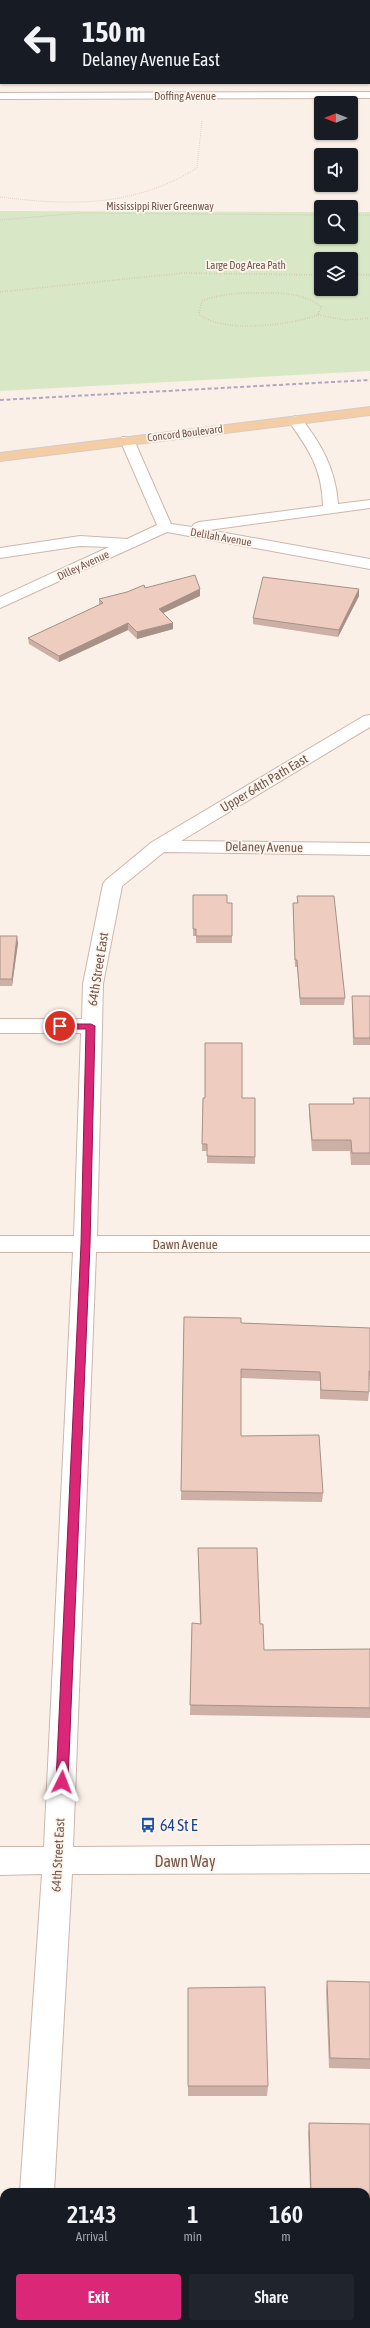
<!DOCTYPE html>
<html lang="en">
<head>
<meta charset="utf-8">
<style>
	:root { --surface:#171b24; --page:#20242c; --text:#f1f3f6; --muted:#9ea1a6; --accent:#db2777 }
	body { margin:0; font-family:"Asap Condensed",sans-serif; background:var(--page); color:var(--text); height:100vh; display:flex; flex-direction:column; font-size:15px; white-space:nowrap }
	* { box-sizing:border-box; margin:0 }
	p { font-size:13px; color:var(--muted) }
	.icon { flex:none; width:22px; height:22px; fill:none; stroke:currentColor; stroke-width:2; stroke-linecap:round; stroke-linejoin:round }
	.map { position:relative; flex:1; overflow:hidden }
	.drawer { position:absolute; left:0px; top:2188px; width:370px; height:140px; display:flex; flex-direction:column; background:var(--surface); border-radius:12px 12px 0 0; box-shadow:0 1px 3px #0004 }
	.drawer>* { flex:none }
	.banner { position:absolute; left:0px; top:0px; width:370px; height:84px; box-shadow:0 1px 3px #0004; background:#171b24; color:var(--text); overflow:hidden }
	.needle { width:26px; rotate:270deg }
	.tools { position:absolute; left:314px; top:96px; display:grid; gap:8px }
	.tools a { display:grid; place-items:center; width:44px; height:44px; border-radius:4px; background:var(--surface); box-shadow:0 1px 3px #0004; font-size:20px }
	.pin { position:absolute; display:grid; place-items:center; width:34px; height:34px; color:#fff; margin:-17px; border:2px solid #fff; border-radius:50%; box-shadow:0 1px 4px #0007 }
	.me { position:absolute; width:44px; margin:-22px; rotate:3deg; stroke-linejoin:round; filter:drop-shadow(0 0 3px #0008) }
	.turn { display:flex; align-items:center; gap:14px; height:84px; padding:0 16px; font-size:18px }
	.turn .icon { width:52px; height:52px; stroke-width:2.5 }
	.turn b { display:block; font-size:28px; line-height:34px }
	.eta { display:flex; justify-content:space-evenly; align-items:center; height:68px; text-align:center }
	.eta b { font-size:24px; font-weight:600; line-height:28px }
	.cta { display:flex; gap:8px; margin-top:auto; padding:8px 16px }
	.cta a { flex:1; height:46px; border-radius:4px; background:var(--accent); color:#fff; font-size:16px; font-weight:600; line-height:46px; text-align:center }
	.cta a+a { background:var(--page); color:var(--text) }
	.map>svg:first-child { display:block }
</style>
</head>
<body>
<div class="map">
<svg width="370" height="2328" viewBox="0 0 370 2328">
	<rect width="100%" height="100%" fill="#fbf0e7"/>
	<path fill="#d8e7c6" fill-rule="evenodd" d="M0 211 321 212V237H351V212H370V371L0 391ZM321 259H351V289H321Z"/>
	<g fill="none" stroke-linecap="round" stroke-linejoin="round">
		<g stroke="#ccb7ad" stroke-width="2">
			<path id="minor" d="M140 0H150V1H140Z
				M370 92V98L0 99V93Z
				M295 416 300 417C321 443 336 470 338 504L370 500V508L209 530 370 559V569L167 532 0 608V597L109 547 80 546 0 558V548L80 536 127 539 157 525 120 440 122 437H132L134 440 171 524 192 527 194 524 199 522 323 506C322 468 309 450 288 420Z
				M370 715V727L181 841 370 843V855L164 852 122 886 103 984 97 1236H370V1252H96L73 1847 370 1845V1873L72 1874 54 2192H20L42 1874 0 1875V1847H44L73 1252H0V1236H74L81 1033H0V1019H82L83 984 103 884 106 880 152 842 364 716Z
				M11 2324H45V2328H11Z"/>
		</g>
		<g stroke="#d5ccca" stroke-width="2">
			<path id="major" d="M370 407V415L0 461V453Z"/>
		</g>
		<path stroke="#d3b0a3" stroke-width="1" stroke-dasharray="0.5 1.5" stroke-linecap="butt" d="M0 197C71 206 134 207 197 168L202 120
			M106 200 113 214
			M351 215H370
			M0 220 81 213 321 215"/>
		<path stroke="#d3b0a3" stroke-width="1.5" stroke-dasharray="0.5 2" stroke-linecap="butt" d="M351 274 370 275
			M0 292 183 273 321 275
			M256 293C277 293 304 292 321 307L318 315C290 325 222 334 199 314L202 301C219 294 237 293 256 293Z
			M318 315 345 320 370 318"/>
		<use href="#minor" fill="#fff" fill-rule="evenodd"/>
		<use href="#major" fill="#f4cda4" fill-rule="evenodd"/>
		<path stroke="#b2a6c4" stroke-width="2" stroke-dasharray="4 2.5" stroke-linecap="butt" d="M0 400 370 380"/>
	</g>
	<path fill="#cdb0a5" d="M145 588 200 589V596L163 613 173 629 137 639 128 630 59 662 29 644 28 638 99 605V599Z
		M359 589V596L338 637 253 624V618Z
		M193 895 227 903H232V943H196V936H193Z
		M297 896 345 998 344 1005H300L297 967H295L293 910V903H297Z
		M0 936 18 943 12 986H0Z
		M352 996H370V1045H353L352 1003Z
		M203 1098H242L255 1157V1164L207 1163V1151H202Z
		M353 1098H370V1165H351L350 1151H312L309 1115V1104H353Z
		M184 1317 241 1323 370 1328V1380H369V1392L368 1401 320 1399V1381L241 1378V1436L323 1493 322 1502 181 1500Z
		M198 1548 260 1624 264 1650 370 1649V1718L190 1715 192 1623 200 1624Z
		M327 1981 370 1982V2069L329 2068 326 1991Z
		M188 1988 268 2086 267 2096H188Z
		M309 2123 370 2124V2205H366V2192H310L308 2133Z"/>
	<path fill="#a79086" d="M200 589V596L159 615V609Z
		M359 589V596L338 637 339 630Z
		M128 623V630L59 662V656Z
		M173 623V629L137 639V632Z
		M17 936 18 943 12 986V979Z"/>
	<path fill="#eecdc0" stroke="#a79086" d="M195 575 200 589 159 609 173 623 137 632 128 623 59 656 28 638 103 603 99 599 127 592 144 585 145 588Z
		M263 577 359 589 339 630 253 618Z
		M193 895H227V903H232V936H196V929H193Z
		M297 896H334L345 998H300L297 960H295L293 903H298Z
		M0 936H17L12 979H0Z
		M352 996H370V1038H354Z
		M205 1043H242V1098H255V1157L207 1156V1144H202L203 1098H205Z
		M353 1098H370V1153H352L351 1140H312L309 1104H354Z
		M184 1317 241 1318V1323L370 1328V1371H369V1392L321 1390 320 1372 241 1369V1436L319 1435 323 1493 181 1491Z
		M198 1548H257L260 1624H263L264 1650 370 1649V1708L190 1705 192 1623 201 1624Z
		M327 1981 370 1982V2059L330 2058Z
		M265 1987 268 2086H188V1988Z
		M309 2123 370 2124V2196H366V2192H311Z"/>
	<path fill="#db2777" stroke="#8e194d" d="M57 1024H91L95 1026 90 1244 68 1782 66 1786 62 1788 58 1786 56 1782 81 1244 86 1029H60L56 1026Z"/>
	<defs>
		<g id="bus-bare" transform="scale(1.2)"><path d="M-5-6H5V4H4V6H2V4H-2V6H-4V4H-5ZM-3.5-4V0h7V-4ZM-3.5 1.2v1.5H-2V1.2ZM2 1.2v1.5H3.5V1.2Z" fill="#1a4fb4" stroke="#fef5ed" stroke-width="2.5" paint-order="stroke"/></g>
	</defs>
	<g fill-rule="evenodd">
		<use href="#bus-bare" x="148" y="1825"/>
	</g>
	<g text-anchor="middle" dominant-baseline="central" stroke-width="3.5" stroke-linejoin="round" paint-order="stroke">
		<g font-size="11" fill="#72564d" stroke="#fef5ed">
			<text x="185" y="96">Doffing Avenue</text>
			<text x="160" y="206">Mississippi River Greenway</text>
			<text x="246" y="265">Large Dog Area Path</text>
			<text transform="translate(185 433) rotate(-7)">Concord Boulevard</text>
			<text transform="translate(221 537) rotate(10)">Delilah Avenue</text>
			<text transform="translate(83 565) rotate(-25)">Dilley Avenue</text>
		</g>
		<g font-size="13" fill="#72564d" stroke="#fef5ed">
			<text transform="translate(264 783) rotate(-31)">Upper 64th Path East</text>
			<text transform="translate(264 847) rotate(1)">Delaney Avenue</text>
			<text transform="translate(98 969) rotate(-81)">64th Street East</text>
			<text x="185" y="1244">Dawn Avenue</text>
			<text transform="translate(58 1855) rotate(-87)">64th Street East</text>
		</g>
		<g font-size="16" fill="#164399" stroke="#fef5ed" text-anchor="start">
			<text x="160" y="1825">64 St E</text>
		</g>
		<g font-size="16" fill="#72564d" stroke="#fef5ed">
			<text x="185" y="1861">Dawn Way</text>
		</g>
	</g>
</svg>
<div class="tools">
<a><svg class="needle" viewBox="-14 -14 28 28"><path d="M0-13l5 13h-10z" fill="#e53935"/><path d="M0 13l5-13h-10z" fill="#9ea1a6"/></svg></a>
<a><svg class="icon" aria-label="sound" viewBox="0 0 24 24"><path d="M4 9h4l5-4v14l-5-4H4zM17 9q2 3 0 6"/></svg></a>
<a><svg class="icon" aria-label="search" viewBox="0 0 24 24"><circle cx="10" cy="10" r="6"/><path d="M15 15l6 6"/></svg></a>
<a><svg class="icon" aria-label="layers" viewBox="0 0 24 24"><path d="M12 4l9 5-9 5-9-5zM3 14l9 5 9-5"/></svg></a>
</div>
<div class="pin" style="left:60px;top:1026px;background:#d93025"><svg class="icon" aria-label="arrive" viewBox="0 0 24 24"><path d="M6 21V4h12l-3 4 3 4H6"/></svg></div>
<svg class="me" style="left:62px;top:1782px" viewBox="-20 -20 40 40"><path d="M0-17L14 15 0 8-14 15z" fill="#db2777" stroke="#fff" stroke-width="4"/></svg>
<div class="banner">
<div class="turn"><svg class="icon" aria-label="left" viewBox="0 0 24 24"><path d="M17 20v-9H6M10 6l-5 5 5 5"/></svg><div><b>150 m</b>Delaney Avenue East</div></div>
</div>
<section class="drawer">
<div class="eta">
<div><b>21:43</b><p>Arrival</p></div>
<div><b>1</b><p>min</p></div>
<div><b>160</b><p>m</p></div>
</div>
<div class="cta"><a>Exit</a><a>Share</a></div>
</section>
</div>
</body>
</html>
